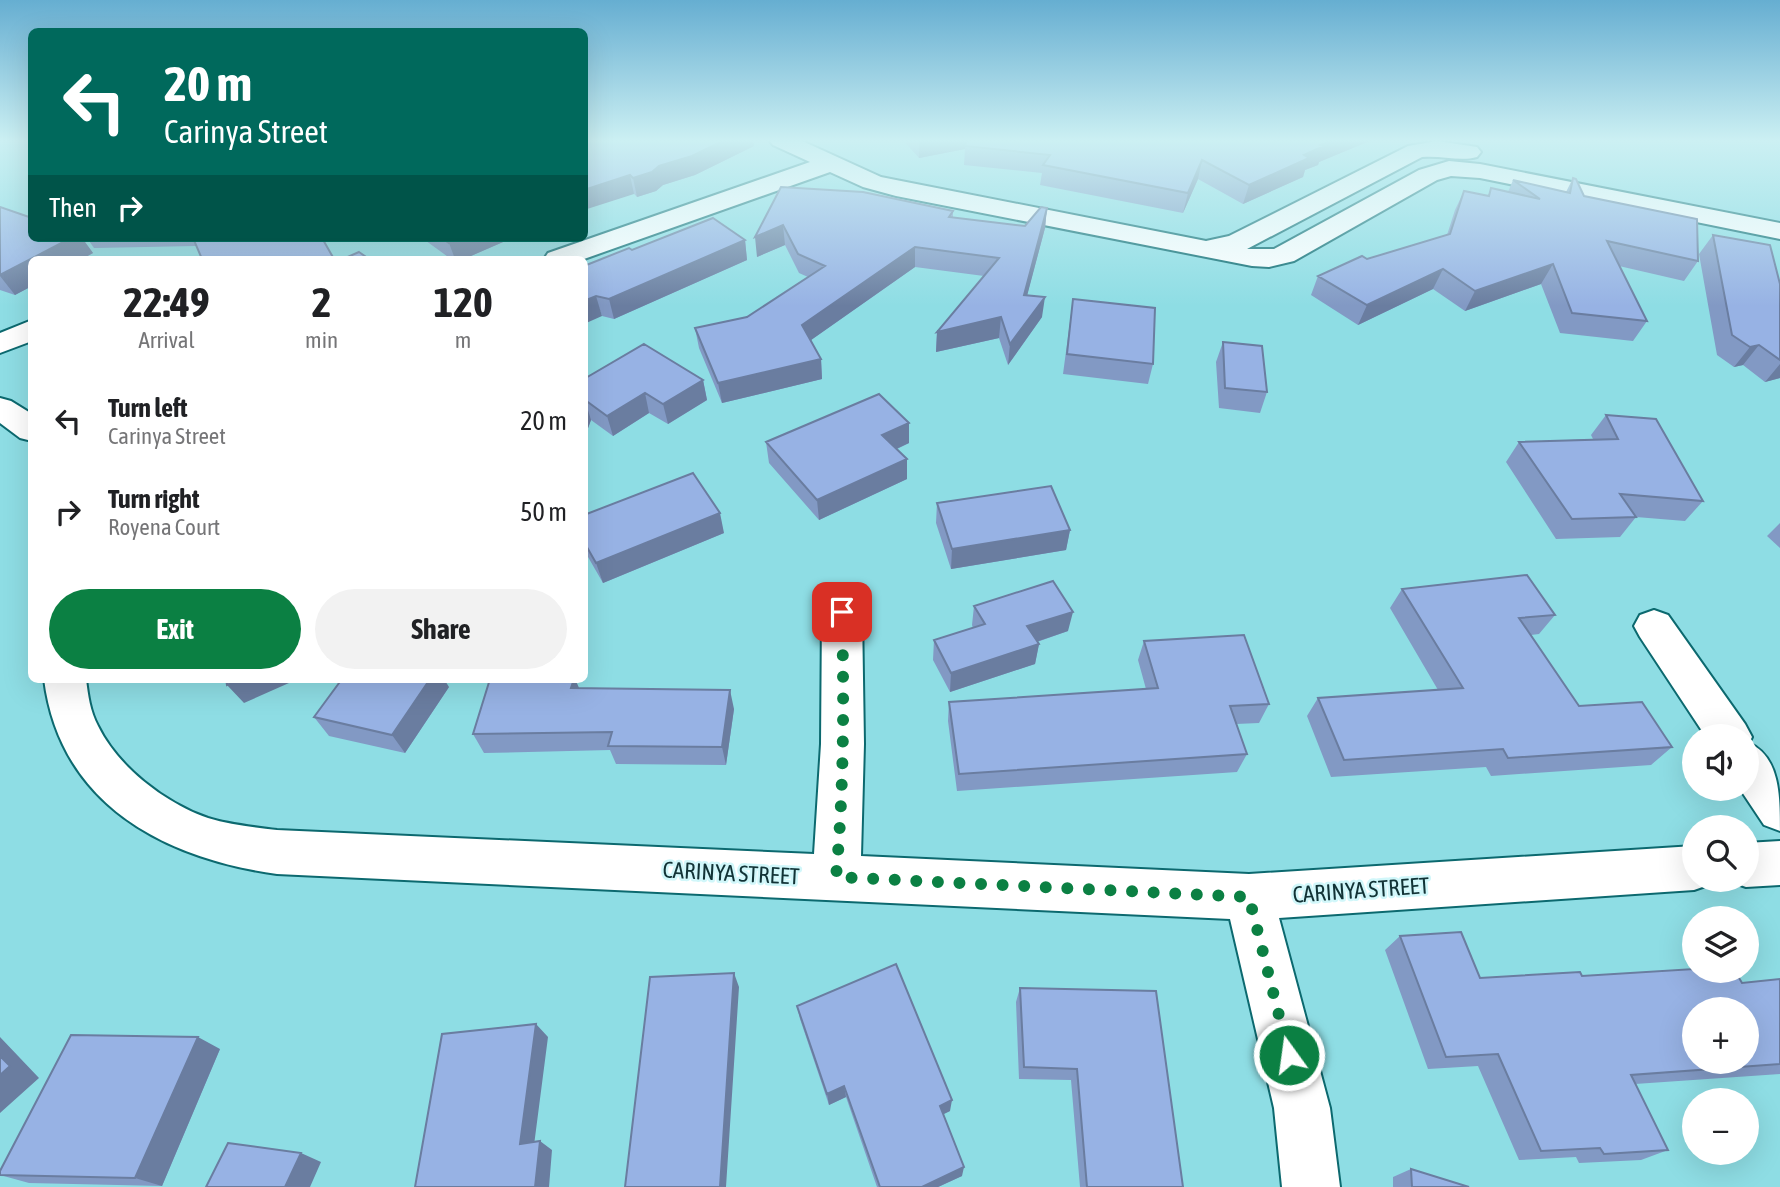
<!DOCTYPE html>
<html lang="en">
<head>
<meta charset="utf-8">
<style>
	:root { --surface:#fff; --page:#f2f2f2; --text:#202124; --muted:#757577; --accent:#0b8043 }
	body { margin:0; font-family:"Asap Condensed",sans-serif; background:var(--page); color:var(--text); height:100vh; display:flex; flex-direction:column; font-size:26px; white-space:nowrap }
	* { box-sizing:border-box; margin:0 }
	p { font-size:23px; color:var(--muted) }
	.icon { flex:none; width:38px; height:38px; fill:none; stroke:currentColor; stroke-width:2; stroke-linecap:round; stroke-linejoin:round }
	.map { position:relative; flex:1; overflow:hidden }
	.sheet { position:absolute; left:28px; top:256px; width:560px; height:427px; display:flex; flex-direction:column; background:var(--surface); border-radius:10px; box-shadow:0 7px 28px #0002 }
	.sheet>* { flex:none }
	.hud { position:absolute; left:28px; top:28px; width:560px; height:214px; border-radius:10px; box-shadow:0 7px 28px #0002; background:#00695c; color:#fff; overflow:hidden }
	.tools { position:absolute; left:1682px; top:724px; display:grid; gap:14px }
	.tools a { display:grid; place-items:center; width:77px; height:77px; border-radius:50%; background:var(--surface); box-shadow:0 7px 28px #0002; font-size:35px }
	.pin { position:absolute; display:grid; place-items:center; width:60px; height:60px; color:#fff; margin:-30px; border-radius:14px; box-shadow:0 4px 10px #0006 }
	.me { position:absolute; width:77px; margin:-38px; rotate:346deg; stroke-linejoin:round; filter:drop-shadow(0 0 5px #0008) }
	.turn { display:flex; align-items:center; gap:24px; height:147px; padding:0 21px; font-size:32px }
	.turn .icon { width:91px; height:91px; stroke-width:2.5 }
	.turn b { display:block; font-size:49px; line-height:60px }
	.then { display:flex; align-items:center; height:66px; padding:0 21px; background:#0003; gap:14px; font-size:26px }
	.eta { display:flex; justify-content:space-evenly; align-items:center; height:119px; text-align:center }
	.eta b { font-size:42px; font-weight:700; line-height:49px }
	.cta { display:flex; gap:14px; margin-top:auto; padding:14px 21px }
	.cta a { flex:1; height:80px; border-radius:42px; background:var(--accent); color:#fff; font-size:28px; font-weight:700; line-height:80px; text-align:center }
	.cta a+a { background:var(--page); color:var(--text) }
	ul { padding:0; list-style:none }
	li { display:flex; align-items:center; gap:21px; height:91px; padding:0 21px }
	li div { flex:1 }
	li b { display:block; font-size:26px }
	li em { font-style:normal }
	.map>svg:first-child { display:block }
</style>
</head>
<body>
<div class="map">
<svg width="1780" height="1187" viewBox="0 0 1780 1187">
	<rect width="100%" height="100%" fill="#8edde4"/>
	<g fill="none" stroke-linecap="round" stroke-linejoin="round">
		<g stroke="#0c696f" stroke-width="4">
			<path id="minor" d="M769 140H800L881 177 896 180 1206 241 1229 236 1408 146 1437 141 1477 147 1481 152 1477 157C1460 162 1441 155 1422 157L1247 249H1274L1419 170 1449 161 1480 164 1780 223V239L1480 178 1451 176 1437 180 1294 261 1269 267 1252 266 896 196 863 187 830 172 584 259H544L548 253 810 162 773 145Z
				M32 320V341L0 353V333Z
				M0 398 11 401 32 414V441L20 438 0 423Z
				M842 597 856 601 862 612 864 744 861 856 1249 874 1694 846V880H1712L1711 884 1694 890 1279 918 1330 1108 1340 1187H1282L1274 1108 1230 919 277 874C163 858 60 804 44 679H86C88 695 90 711 98 726 118 767 165 803 208 818 230 825 254 827 277 830L814 854 821 744 822 612 828 601Z
				M1654 610 1668 615 1745 724 1752 737 1749 743C1780 757 1780 796 1780 831L1764 825 1740 789H1746V737H1706L1640 637 1634 626 1640 615Z
				M1780 841V885L1746 887 1729 881 1746 880V843Z"/>
		</g>
		<use href="#minor" fill="#fff" fill-rule="evenodd"/>
	</g>
	<path fill="#8299c4" d="M584 140H753L754 146 695 175 663 185 656 191 637 197Z
		M903 140H1372L1319 162 1318 165 1305 170 1303 177 1243 204 1198 179 1183 213 1040 185 1042 173 964 165 965 149 919 158Z
		M1573 178 1584 196 1698 261 1684 281 1619 266 1647 321 1633 341 1560 333 1541 284 1465 311 1433 289 1358 325 1311 295 1318 276 1447 235 1455 210 1464 191 1488 196 1491 188 1508 192 1513 180 1566 192Z
		M781 187 953 211V218L1025 226 1047 208 1045 228 1027 295 1042 317 1008 365 999 338 936 352 937 332 984 276 915 267 811 340 821 359 822 379 722 403 699 348 695 328 747 317 808 277 799 273 785 245 757 257Z
		M0 207 32 238H82L93 253 15 295 0 290Z
		M1713 235 1780 284V378L1765 382 1743 365 1734 367 1717 355 1699 254Z
		M87 238H322L196 246 94 248Z
		M422 238H512L464 259H451Z
		M745 240 747 260 614 319 602 316 584 266 632 250Z
		M1073 299 1153 364 1148 384 1063 374Z
		M1223 342 1267 392 1260 413 1219 408 1216 362Z
		M584 379 703 380 707 400 668 424 649 413 613 436 591 420 584 439Z
		M1606 415 1703 501 1685 521 1636 517 1620 537 1556 539 1506 462 1519 442 1593 439 1591 435Z
		M909 423V443L897 449 907 459V479L819 520 769 463 766 442Z
		M937 503 1070 530 1066 550 951 569 936 523Z
		M584 515 724 533 603 583 584 550Z
		M1780 523V548L1767 536Z
		M1402 589 1555 615 1539 634 1531 635 1579 706 1672 747 1651 765 1491 776 1486 767 1331 777 1307 716 1318 698 1438 690 1390 608Z
		M974 606 1068 631 1037 642 1039 644 1035 664 950 692 933 660 934 640 973 628 972 625Z
		M1144 641 1269 704 1259 723 1236 724 1247 754 1237 772 957 791 948 721 949 702 1146 689 1138 660Z
		M575 679 579 688 734 709 726 765 616 764 610 750 484 753 473 734Z
		M449 687 405 753 329 736 314 717Z
		M1400 936 1480 978 1582 976 1742 983 1780 979V1074L1635 1084 1668 1150 1641 1160 1579 1163 1576 1157 1519 1160 1478 1066 1428 1069 1385 950Z
		M1020 988 1183 1187H1080L1071 1080 1019 1079 1016 1002Z
		M797 1006 950 1111 943 1114 962 1176 938 1187H877L846 1097 829 1105 800 1019Z
		M220 1049 162 1186 29 1183 0 1175V1171Z
		M1411 1169 1469 1187H1393V1177Z"/>
	<path fill="#6a7da0" d="M725 140H753L754 146 695 175 663 185 656 191 637 197 633 178 659 166Z
		M919 140H970L965 146V149L919 158Z
		M1333 140H1372L1319 162 1318 165 1305 170 1303 177 1243 204 1249 185 1321 145Z
		M1202 160 1198 179 1183 213 1188 193Z
		M630 175 634 194 584 210V190Z
		M1047 208 1045 228 1022 315 1024 295Z
		M783 225 785 245 757 257 755 237Z
		M71 238H82L93 253 82 259H32V286L15 295 0 276V275Z
		M460 238H512L464 259H455L449 243Z
		M745 240 747 260 614 319 609 299Z
		M915 247V267L804 345 802 325Z
		M1553 264 1541 284 1465 311 1475 291Z
		M1443 269 1433 289 1358 325 1367 305Z
		M596 296 602 316 584 324V301Z
		M1045 297 1042 317 1008 365 1010 344Z
		M1001 317 999 338 936 352 937 332Z
		M1759 345 1743 365 1734 367 1750 347Z
		M821 359 822 379 722 403 718 383Z
		M1780 364V378L1765 382Z
		M703 380 707 400 668 424 663 404Z
		M645 393 649 413 613 436 607 416Z
		M585 400 591 420 584 439V402Z
		M909 423V443L883 455 882 435Z
		M907 459V479L819 520 817 500Z
		M720 513 724 533 603 583 596 563Z
		M1070 530 1066 550 951 569 952 549Z
		M1073 612 1068 631 1024 646 1027 626Z
		M1039 644 1035 664 950 692 951 673Z
		M240 679H298L244 703 227 685Z
		M430 679H444L449 687 405 753 392 735Z
		M574 679H575L582 695 571 688Z
		M730 690 734 709 726 765 722 747Z
		M734 973 739 987 726 1187H720Z
		M536 1024 548 1037 533 1153 520 1144Z
		M0 1037 39 1078 0 1113Z
		M198 1037 220 1049 162 1186 135 1178Z
		M844 1086 846 1097 829 1105 827 1094Z
		M952 1100 950 1111 938 1117 940 1106Z
		M540 1141 552 1150 549 1187H535Z
		M301 1153 321 1162 310 1187H285Z
		M964 1167 962 1176 938 1187H922Z"/>
	<path fill="#97b2e4" stroke="#6a7da0" stroke-width="2" fill-rule="evenodd" d="M584 140H725L692 156 659 166 652 172 633 178 630 175 584 190Z
		M967 140H1333L1321 145 1324 146 1304 155 1309 158 1249 185 1202 160 1188 193 1043 165 1050 155 965 146Z
		M1573 178 1576 179 1584 196 1697 219 1698 261 1607 241 1647 321 1572 313 1553 264 1475 291 1443 269 1367 305 1318 276 1362 256 1367 259 1450 234 1464 191 1489 196 1491 188 1540 199 1513 180 1570 193Z
		M781 187 863 192 953 211 949 217 1025 226 1041 207 1047 208 1024 295 1045 297 1010 344 1001 317 937 332 999 258 915 247 802 325 821 359 718 383 695 328 747 317 825 266 798 254 783 225 755 237Z
		M0 207 32 218V238H71L0 275Z
		M713 218 745 240 609 299 596 296 584 301V266L629 248 632 250Z
		M1713 235 1770 245 1780 284V360L1759 345 1750 347 1732 335Z
		M193 238H322L334 259H202Z
		M442 238H460L449 243Z
		M359 252 369 259H343Z
		M1073 299 1155 308 1153 364 1067 354Z
		M1223 342 1262 346 1267 392 1225 388Z
		M644 344 703 380 663 404 645 393 607 416 585 400 584 402V379Z
		M879 394 909 423 882 435 907 459 817 500 766 442Z
		M1606 415 1656 419 1703 501 1620 494 1636 517 1572 519 1519 442 1618 439Z
		M693 473 720 513 596 563 584 542V515Z
		M1051 486 1070 530 952 549 937 503Z
		M1527 575 1555 615 1519 618 1579 706 1642 702 1672 747 1508 758 1503 749 1344 760 1318 698 1463 688 1402 589Z
		M1053 581 1073 612 1027 626 1039 644 951 673 934 640 985 624 974 606Z
		M1244 635 1269 704 1230 706 1247 754 959 774 949 702 1158 688 1144 641Z
		M226 679H240L227 685Z
		M342 679H430L392 735 314 717Z
		M490 679H574L571 688 730 690 722 747 608 746 612 732 473 734Z
		M1461 932 1480 978 1580 972 1582 976 1694 969V971H1735L1742 983 1780 979V1064L1631 1075 1668 1150 1604 1154 1600 1148 1541 1151 1498 1054 1446 1057 1400 936ZM1694 1010H1746V1062H1694Z
		M896 964 952 1100 940 1106 964 1167 922 1187H880L844 1086 827 1094 797 1006Z
		M734 973 720 1187H625L650 977Z
		M1020 988 1156 991 1183 1187H1087L1077 1069 1024 1067Z
		M536 1024 520 1144 540 1141 535 1187H415L442 1034Z
		M71 1035 198 1037 135 1178 0 1175V1171Z
		M0 1056 10 1066 0 1075Z
		M228 1143 301 1153 285 1187H206Z
		M1411 1169 1469 1187H1412Z"/>
	<linearGradient id="sky" x2="0" y2="1"><stop stop-color="#66aed1"/><stop offset="0.46" stop-color="#ccf0f3"/><stop offset="1" stop-color="#ccf0f3" stop-opacity="0"/></linearGradient>
	<rect width="1780" height="306" fill="url(#sky)"/>
	<g fill="none" stroke-linecap="round" stroke-linejoin="round">
		<path stroke="#0b8043" stroke-width="12" stroke-dasharray="0 21.6" d="M842 612C844 701 844 789 836 877L1249 897 1289 1055"/>
	</g>
	<g text-anchor="middle" dominant-baseline="central" stroke-width="5" stroke-linejoin="round" paint-order="stroke">
		<g font-size="23" fill="#123336" stroke="#d1f7fa">
			<text transform="translate(731 873) rotate(3)">CARINYA STREET</text>
			<text transform="translate(1361 890) rotate(-4)">CARINYA STREET</text>
		</g>
	</g>
</svg>
<div class="tools">
<a><svg class="icon" aria-label="sound" viewBox="0 0 24 24"><path d="M4 9h4l5-4v14l-5-4H4zM17 9q2 3 0 6"/></svg></a>
<a><svg class="icon" aria-label="search" viewBox="0 0 24 24"><circle cx="10" cy="10" r="6"/><path d="M15 15l6 6"/></svg></a>
<a><svg class="icon" aria-label="layers" viewBox="0 0 24 24"><path d="M12 4l9 5-9 5-9-5zM3 14l9 5 9-5"/></svg></a>
<a>+</a>
<a>−</a>
</div>
<div class="pin" style="left:842px;top:612px;background:#d93025"><svg class="icon" aria-label="arrive" viewBox="0 0 24 24"><path d="M6 21V4h12l-3 4 3 4H6"/></svg></div>
<svg class="me" style="left:1289px;top:1055px" viewBox="-20 -20 40 40"><circle r="17" fill="#0b8043" stroke="#fff" stroke-width="3"/><path d="M0-11L8 9 0 5-8 9z" fill="#fff"/></svg>
<div class="hud">
<div class="turn"><svg class="icon" aria-label="left" viewBox="0 0 24 24"><path d="M17 20v-9H6M10 6l-5 5 5 5"/></svg><div><b>20 m</b>Carinya Street</div></div>
<div class="then">Then<svg class="icon" aria-label="right" viewBox="0 0 24 24"><path d="M7 20v-9h11M14 6l5 5-5 5"/></svg></div>
</div>
<section class="sheet">
<div class="eta">
<div><b>22:49</b><p>Arrival</p></div>
<div><b>2</b><p>min</p></div>
<div><b>120</b><p>m</p></div>
</div>
<ul>
<li><svg class="icon" aria-label="left" viewBox="0 0 24 24"><path d="M17 20v-9H6M10 6l-5 5 5 5"/></svg><div><b>Turn left</b><p>Carinya Street</p></div><em>20 m</em></li>
<li><svg class="icon" aria-label="right" viewBox="0 0 24 24"><path d="M7 20v-9h11M14 6l5 5-5 5"/></svg><div><b>Turn right</b><p>Royena Court</p></div><em>50 m</em></li>
</ul>
<div class="cta"><a>Exit</a><a>Share</a></div>
</section>
</div>
</body>
</html>
